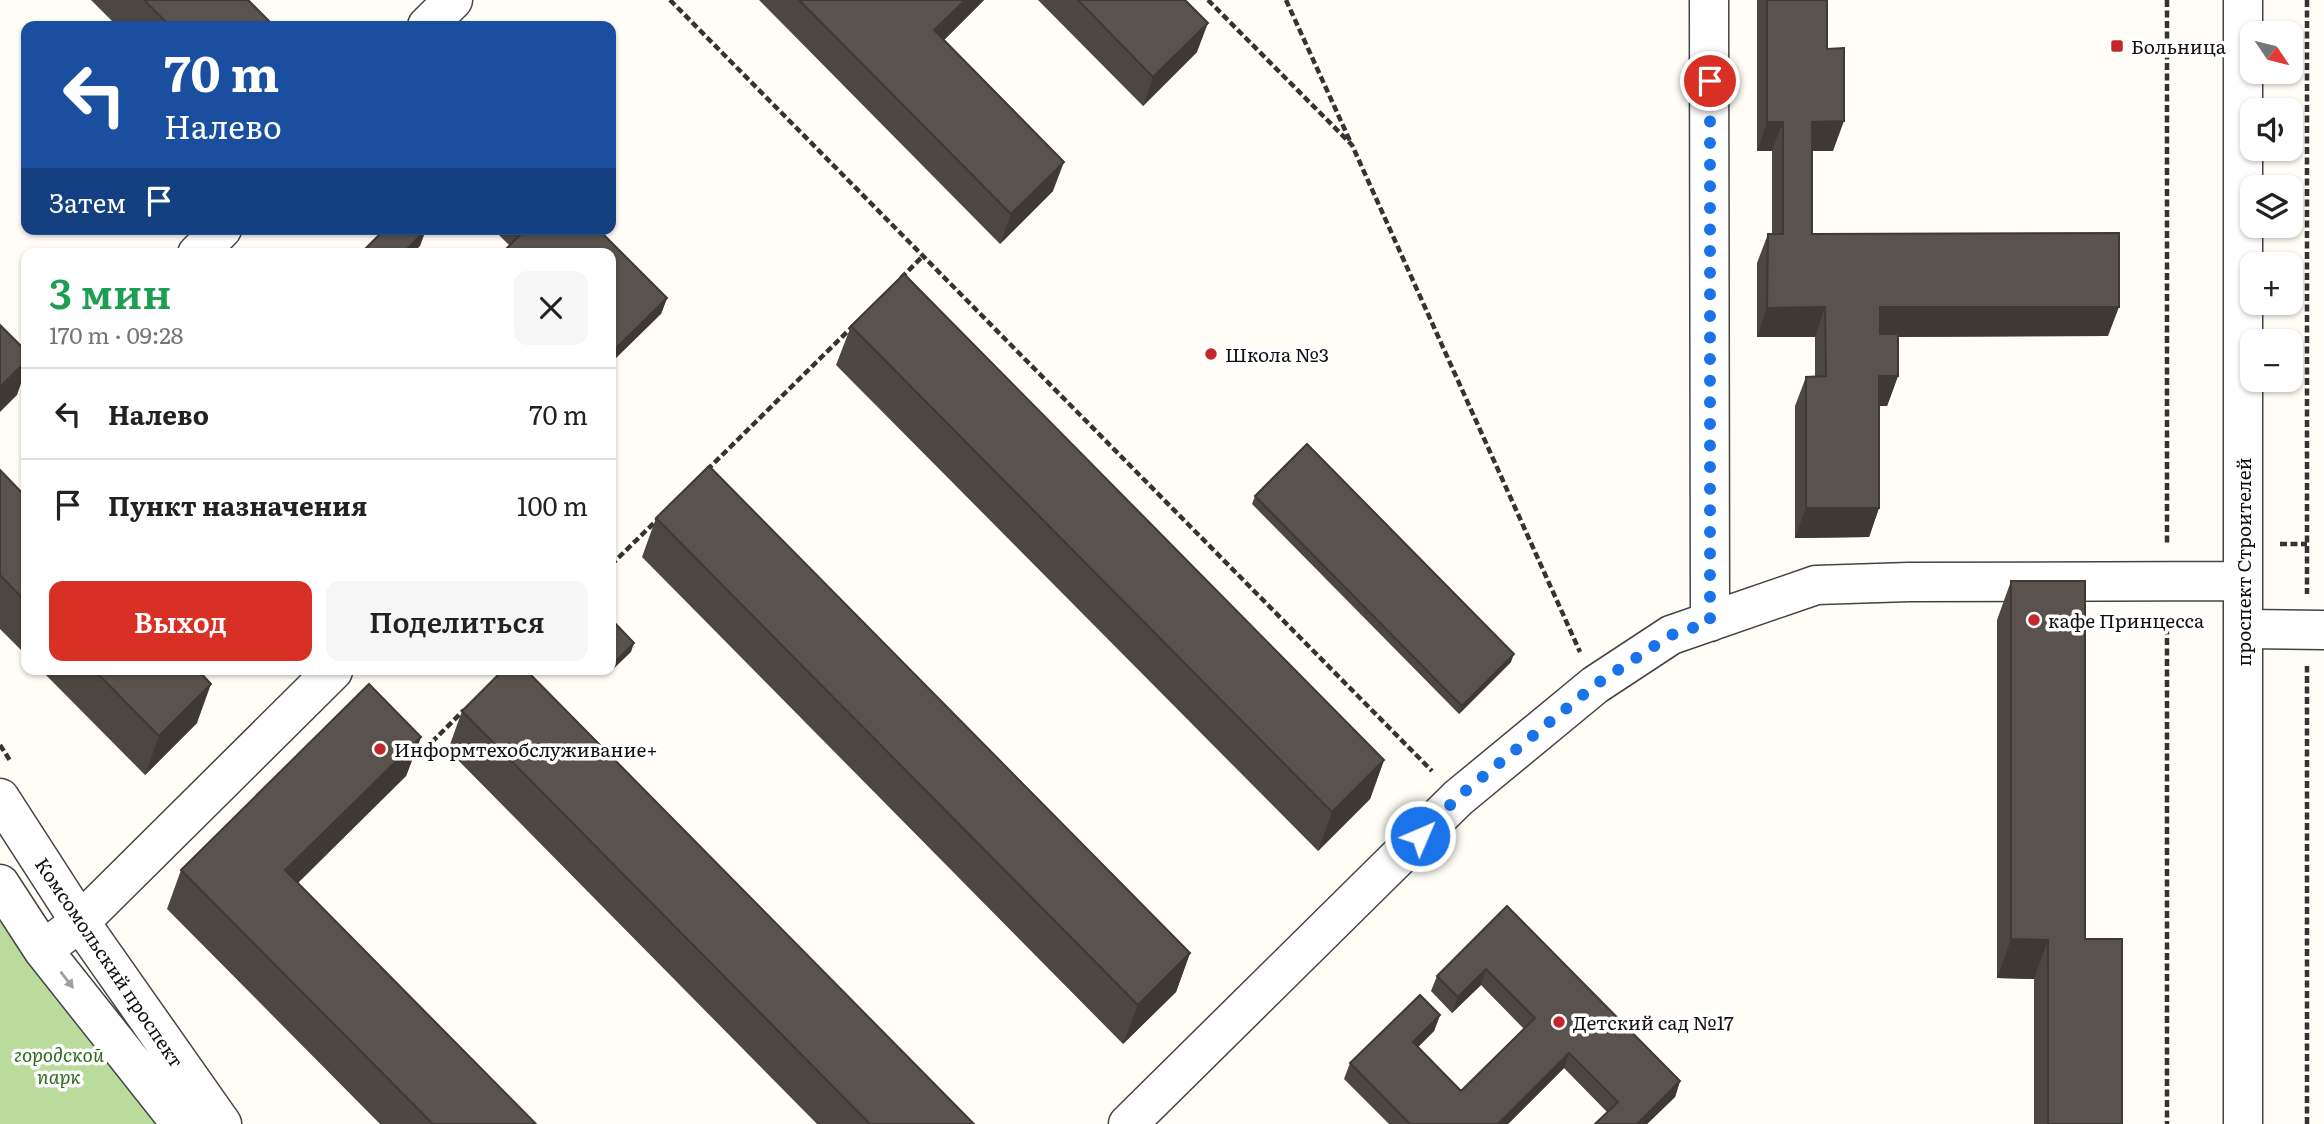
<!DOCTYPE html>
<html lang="ru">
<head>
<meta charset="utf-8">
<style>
	:root { --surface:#fff; --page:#f6f6f6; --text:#222; --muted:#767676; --line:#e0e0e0; --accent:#d93025 }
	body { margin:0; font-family:Literata,serif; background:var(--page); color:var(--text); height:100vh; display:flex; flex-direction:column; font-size:26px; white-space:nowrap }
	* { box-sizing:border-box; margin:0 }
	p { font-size:23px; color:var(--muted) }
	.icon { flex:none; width:38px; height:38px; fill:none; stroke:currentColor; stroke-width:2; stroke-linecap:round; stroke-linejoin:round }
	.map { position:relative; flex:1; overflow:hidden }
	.drawer { position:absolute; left:21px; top:248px; width:595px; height:427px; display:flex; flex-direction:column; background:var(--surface); border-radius:14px; box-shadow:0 2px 5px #0004 }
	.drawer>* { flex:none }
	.guide { position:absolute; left:21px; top:21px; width:595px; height:214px; border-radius:14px; box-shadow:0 2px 5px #0004; background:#1a4fa0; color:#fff; overflow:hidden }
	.needle { width:46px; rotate:125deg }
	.fabs { position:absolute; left:2240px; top:21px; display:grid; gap:14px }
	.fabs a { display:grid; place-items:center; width:63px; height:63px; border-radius:14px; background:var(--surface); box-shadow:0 2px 5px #0004; font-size:35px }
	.pin { position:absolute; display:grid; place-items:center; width:60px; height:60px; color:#fff; margin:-30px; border:4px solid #fff; border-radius:50%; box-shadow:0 2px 7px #0007 }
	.me { position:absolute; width:77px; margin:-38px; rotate:45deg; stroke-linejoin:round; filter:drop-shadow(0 0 5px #0008) }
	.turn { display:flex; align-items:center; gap:24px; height:147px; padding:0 28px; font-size:32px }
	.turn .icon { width:91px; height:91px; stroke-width:2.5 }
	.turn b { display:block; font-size:49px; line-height:60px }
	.then { display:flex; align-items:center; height:66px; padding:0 28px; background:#0003; gap:14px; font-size:26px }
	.round { display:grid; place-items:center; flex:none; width:74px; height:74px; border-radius:14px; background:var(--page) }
	.overview { display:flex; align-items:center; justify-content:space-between; height:119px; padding:0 28px }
	h1 { font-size:42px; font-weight:600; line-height:52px; color:#1e9e55 }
	.primary-button { display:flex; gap:14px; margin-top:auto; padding:14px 28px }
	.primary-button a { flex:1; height:80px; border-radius:14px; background:var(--accent); color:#fff; font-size:28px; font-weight:600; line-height:80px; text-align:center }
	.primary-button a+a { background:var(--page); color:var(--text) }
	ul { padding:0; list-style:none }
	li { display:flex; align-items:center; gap:21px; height:91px; padding:0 28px; border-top:2px solid var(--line) }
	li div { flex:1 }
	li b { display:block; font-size:26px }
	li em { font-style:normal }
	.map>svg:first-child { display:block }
</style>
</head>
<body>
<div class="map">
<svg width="2324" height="1124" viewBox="0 0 2324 1124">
	<rect width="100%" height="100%" fill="#fffdf5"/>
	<path fill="#b9dc9c" d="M0 884 181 1124H0Z"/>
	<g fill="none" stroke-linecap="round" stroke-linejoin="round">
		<g stroke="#444" stroke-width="41">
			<path id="minor" d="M1709 0 1710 622
				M427 26 453 0
				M197 254 222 229
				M2243 629 2324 630
				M0 798 80 922 222 1124
				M0 884 43 950 181 1124
				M43 950 80 922 333 671
				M1128 1124 1458 798 1595 685 1671 635 1816 585 1909 582 2243 581
				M2243 1124V0"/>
		</g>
		<path stroke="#333" stroke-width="4.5" stroke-dasharray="7 3.5" stroke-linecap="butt" d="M670 0 1432 771
			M1208 0 1352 145 1580 652
			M1286 0 1350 141
			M2167 0V545
			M2307 0V594
			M901 278 923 256
			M707 470 853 326
			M2280 544H2307
			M611 565 659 518
			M2167 617V1124
			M0 745 11 762
			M417 757 464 710
			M2307 1124V666"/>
		<use href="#minor" stroke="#fff" stroke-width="38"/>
	</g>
	<path fill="#4d4742" d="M91 0H248L274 26H117Z
		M759 0H984L944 40 1053 191 1000 244Z
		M1038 0H1185L1197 52 1143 106Z
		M1757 0H1827V49L1833 151H1812V234L2108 336 1898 337V376L1887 406H1879V508L1869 537 1795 538V406L1806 377 1815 376V337H1757V263L1768 234H1772V151H1757Z
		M493 229H598L667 298 661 314 611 254 509 245Z
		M851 326 1384 760 1370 799 1318 851 836 365Z
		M0 470 26 497V655L0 629Z
		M1255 496 1511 662 1459 714 1252 504Z
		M656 518 1190 953 1176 992 1123 1044 642 557Z
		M2011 581 2085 939 2122 1124H2034V979L1997 978V620Z
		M41 670H198L197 723 145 775Z
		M462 711 974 1124H817L448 750Z
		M421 737 406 776 298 883 536 1124H380L167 909 181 870Z
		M1507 906 1680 1081 1675 1097 1647 1124H1595L1607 1112 1564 1068 1508 1124H1389L1344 1079 1350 1063 1440 1015 1434 1031 1418 1047 1461 1091 1524 1029 1481 985 1452 1013 1431 991 1437 976Z"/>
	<path fill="#3f3936" d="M965 0H984L924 60 934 30Z
		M1208 23 1197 52 1143 106 1153 77Z
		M1844 121 1833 151H1801L1812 122Z
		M1767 122H1783L1772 151H1757Z
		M1064 162 1053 191 1000 244 1011 214Z
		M426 230 420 246 412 254H402Z
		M667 298 661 314 611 363V353Z
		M1825 307 1815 337H1757L1767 308Z
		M1880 307H2119L2108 336 1869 337Z
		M26 361V369L17 395 0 412V387Z
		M1879 376H1898L1887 406H1869Z
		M1806 508H1879L1869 537 1795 538Z
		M634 643 631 652 609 673 612 665Z
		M1514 654 1511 662 1459 714 1462 706Z
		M211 684 197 723 145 775 159 736Z
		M421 737 406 776 271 909 285 870Z
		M1384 760 1370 799 1318 851 1332 812Z
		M2011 939 2048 940 2034 979 1997 978Z
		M1190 953 1176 992 1123 1044 1138 1005Z
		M1486 969 1481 985 1452 1013 1458 997Z
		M1440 1015 1434 1031 1407 1058 1413 1042Z
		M1569 1053 1564 1068 1508 1124H1498Z
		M1680 1081 1675 1097 1647 1124H1637Z"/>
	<path fill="#5a524d" stroke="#3f3936" stroke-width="2" d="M144 0H248L274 26H170Z
		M799 0H965L934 30 1064 162 1011 214Z
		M1078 0H1185L1208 23 1153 77Z
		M1767 0H1827V49L1844 48V121L1812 122V234L2119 233V307H1880V334H1898V376H1879V508H1806V377L1826 376 1825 307 1767 308 1768 234H1783V122H1767Z
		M385 229H425L426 230 402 254H360Z
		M515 229H598L667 298 611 353V254H501L520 235Z
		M904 274 1384 760 1332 812 851 326Z
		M0 325 26 351V361L0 387Z
		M1307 444 1514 654 1462 706 1255 496Z
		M709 466 1190 953 1138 1005 656 518Z
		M0 470 26 497V602L0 575Z
		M2011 581H2085V939H2122V1124H2048V940L2011 939Z
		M611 619 634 643 612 665 611 664Z
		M94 670H198L211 684 159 736Z
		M503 670H526L974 1124H870L462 711Z
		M369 684 421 737 285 870 536 1124H433L181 870Z
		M1507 906 1680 1081 1637 1124H1595L1618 1102 1569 1053 1498 1124H1410L1350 1063 1420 995 1440 1015 1413 1042 1461 1091 1535 1018 1486 969 1458 997 1437 976Z"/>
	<defs><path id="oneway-solid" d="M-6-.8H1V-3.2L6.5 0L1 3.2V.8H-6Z" transform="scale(1.75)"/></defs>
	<use fill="#a0a0a0" href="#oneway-solid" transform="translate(67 980) rotate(52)"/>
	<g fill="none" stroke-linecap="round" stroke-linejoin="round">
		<path stroke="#1a73e8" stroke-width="12" stroke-dasharray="0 21.6" d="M1420 836 1458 797 1595 685 1671 635 1710 622V81"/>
	</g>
	<g fill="#c4262e" stroke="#fff" stroke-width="2.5">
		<rect x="2110" y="39" width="14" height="14" rx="3.5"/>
		<circle cx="1211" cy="354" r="7"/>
		<circle cx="2034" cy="620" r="7"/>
		<circle cx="380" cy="749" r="7"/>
		<circle cx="1559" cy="1022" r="7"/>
	</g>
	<g text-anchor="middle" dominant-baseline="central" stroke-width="7" stroke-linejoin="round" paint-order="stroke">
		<g font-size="19" fill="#111" stroke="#fff" text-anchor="start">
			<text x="2131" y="46">Больница</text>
			<text x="1225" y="354">Школа №3</text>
			<text x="2048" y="620">кафе Принцесса</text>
			<text x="394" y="749">Информтехобслуживание+</text>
			<text x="1573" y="1022">Детский сад №17</text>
		</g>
		<g font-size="19" fill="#111" stroke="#fff">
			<text transform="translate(2243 562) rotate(-90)">проспект Строителей</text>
			<text transform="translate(110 962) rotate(56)">Комсомольский проспект</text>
		</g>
		<g font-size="19" font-style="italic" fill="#2f6b1f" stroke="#fff">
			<text x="59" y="1054">городской<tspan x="59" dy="22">парк</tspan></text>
		</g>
	</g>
</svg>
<div class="fabs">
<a><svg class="needle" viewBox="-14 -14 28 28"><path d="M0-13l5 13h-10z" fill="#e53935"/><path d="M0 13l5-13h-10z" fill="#767676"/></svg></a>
<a><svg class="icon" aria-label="sound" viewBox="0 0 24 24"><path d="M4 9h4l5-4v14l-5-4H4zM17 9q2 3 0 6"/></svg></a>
<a><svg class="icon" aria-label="layers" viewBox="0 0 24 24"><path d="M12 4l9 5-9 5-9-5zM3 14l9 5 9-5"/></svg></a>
<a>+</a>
<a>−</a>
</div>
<div class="pin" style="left:1710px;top:81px;background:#d93025"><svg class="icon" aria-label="arrive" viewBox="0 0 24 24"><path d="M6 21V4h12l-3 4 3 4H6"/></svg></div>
<svg class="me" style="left:1420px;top:836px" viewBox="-20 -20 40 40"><circle r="17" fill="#1a73e8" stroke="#fff" stroke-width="3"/><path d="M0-11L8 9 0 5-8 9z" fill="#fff"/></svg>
<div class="guide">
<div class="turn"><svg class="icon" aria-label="left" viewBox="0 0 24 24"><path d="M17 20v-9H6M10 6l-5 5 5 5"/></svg><div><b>70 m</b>Налево</div></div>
<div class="then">Затем<svg class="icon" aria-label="arrive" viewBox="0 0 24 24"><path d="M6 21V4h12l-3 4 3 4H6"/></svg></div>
</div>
<section class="drawer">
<div class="overview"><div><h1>3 мин</h1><p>170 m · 09:28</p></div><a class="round"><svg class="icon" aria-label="close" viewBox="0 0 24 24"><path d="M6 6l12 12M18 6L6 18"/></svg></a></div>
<ul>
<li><svg class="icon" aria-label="left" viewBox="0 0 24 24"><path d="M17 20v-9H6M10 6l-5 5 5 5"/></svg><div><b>Налево</b></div><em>70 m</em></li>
<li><svg class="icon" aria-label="arrive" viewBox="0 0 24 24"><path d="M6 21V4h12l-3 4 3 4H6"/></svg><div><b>Пункт назначения</b></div><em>100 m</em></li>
</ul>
<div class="primary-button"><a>Выход</a><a>Поделиться</a></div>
</section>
</div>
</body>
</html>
